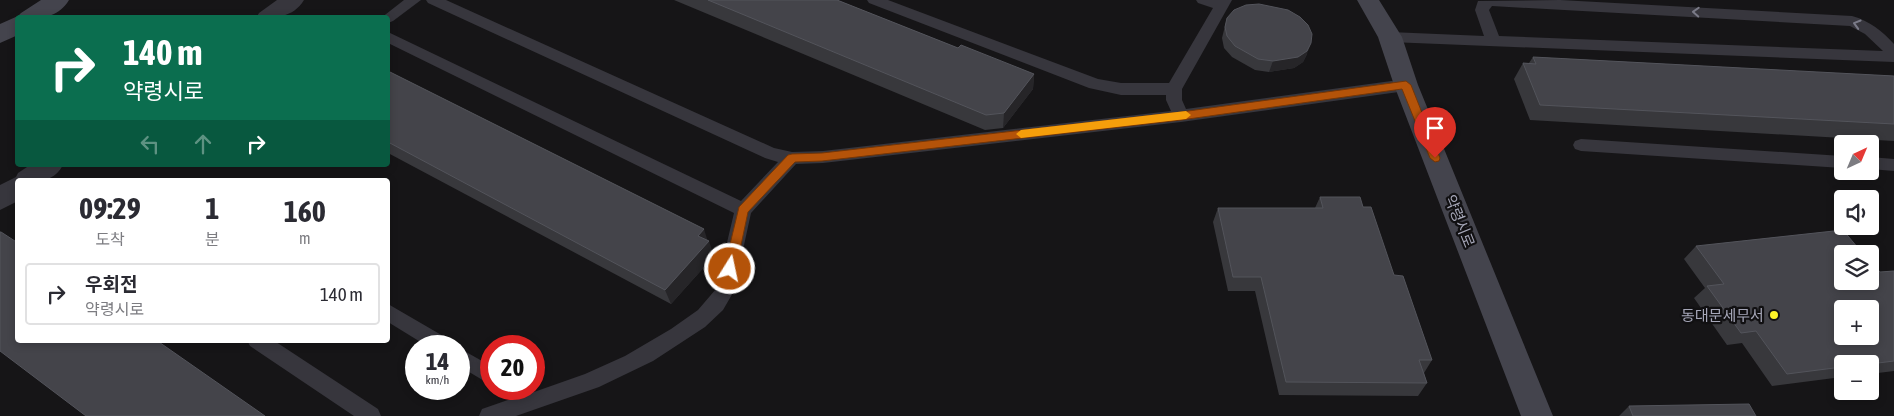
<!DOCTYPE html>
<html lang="ko">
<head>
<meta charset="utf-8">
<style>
	:root { --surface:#fff; --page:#f7f7f7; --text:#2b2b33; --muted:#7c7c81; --line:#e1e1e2 }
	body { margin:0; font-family:"Asap Condensed","Noto Sans KR",sans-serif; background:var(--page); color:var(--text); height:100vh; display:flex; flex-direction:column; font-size:19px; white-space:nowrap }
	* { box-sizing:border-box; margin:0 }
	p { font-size:16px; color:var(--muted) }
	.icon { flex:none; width:28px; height:28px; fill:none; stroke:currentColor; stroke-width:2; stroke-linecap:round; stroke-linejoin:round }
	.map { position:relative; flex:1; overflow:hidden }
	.panel { position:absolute; left:15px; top:178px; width:375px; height:165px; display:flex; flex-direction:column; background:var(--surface); border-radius:5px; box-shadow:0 2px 8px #0003 }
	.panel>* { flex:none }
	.hud { position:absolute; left:15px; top:15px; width:375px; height:152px; border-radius:5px; box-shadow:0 2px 8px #0003; background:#0b6e4f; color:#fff; overflow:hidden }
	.needle { width:32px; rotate:44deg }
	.fabs { position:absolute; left:1834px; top:135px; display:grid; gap:10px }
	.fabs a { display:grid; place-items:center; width:45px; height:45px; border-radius:5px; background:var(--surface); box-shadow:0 2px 8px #0003; font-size:25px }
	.speed { position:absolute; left:405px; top:335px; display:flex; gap:10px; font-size:25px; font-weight:700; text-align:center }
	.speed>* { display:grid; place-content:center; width:65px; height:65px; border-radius:50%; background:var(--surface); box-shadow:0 2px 8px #0003; line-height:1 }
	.speed small { font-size:12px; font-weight:400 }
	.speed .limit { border:8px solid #d22; background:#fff; color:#111 }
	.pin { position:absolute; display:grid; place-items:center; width:42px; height:42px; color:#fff; margin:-51px -21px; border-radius:50% 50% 50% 0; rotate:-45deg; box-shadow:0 0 5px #0007 }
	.pin .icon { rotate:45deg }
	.me { position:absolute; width:55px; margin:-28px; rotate:10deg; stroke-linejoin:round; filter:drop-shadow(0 0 4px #0008) }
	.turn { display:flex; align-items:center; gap:18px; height:105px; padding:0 25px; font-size:22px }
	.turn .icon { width:65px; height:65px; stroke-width:2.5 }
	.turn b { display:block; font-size:35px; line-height:42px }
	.lanes { display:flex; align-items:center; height:48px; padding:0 25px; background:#0003; justify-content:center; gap:25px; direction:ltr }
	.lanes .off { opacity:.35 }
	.eta { display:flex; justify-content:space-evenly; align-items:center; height:85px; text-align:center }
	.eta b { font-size:30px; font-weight:700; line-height:35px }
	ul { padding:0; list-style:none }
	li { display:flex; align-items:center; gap:15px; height:62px; margin:0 10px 8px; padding:0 15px; border:2px solid var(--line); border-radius:5px }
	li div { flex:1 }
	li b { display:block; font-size:19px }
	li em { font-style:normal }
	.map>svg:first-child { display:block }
</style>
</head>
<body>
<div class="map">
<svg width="1894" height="416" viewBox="0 0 1894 416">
	<rect width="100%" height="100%" fill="#161517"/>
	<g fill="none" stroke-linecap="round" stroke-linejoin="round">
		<path fill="#37363d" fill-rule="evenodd" d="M404 0H421L393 21 388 23V18H381Z
			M426 0H446L774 148 792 152 823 151 1171 111 1166 100V95H1121L1089 88 869 3 867 0H888L1098 79 1121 83H1169L1213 8 1198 3 1196 0H1232L1182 89V100L1186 109 1406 79 1412 81 1414 85 1412 89 1406 91 1181 122 823 163 796 164 751 213 734 291 723 310 705 327 653 361 599 387 516 416H479L482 409 511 399 505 395 502 389H529L534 392 585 374 625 356 671 329 698 310 716 289 734 213 388 43V32L741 201 778 162 765 158 428 3Z
			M1560 0 1852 16C1870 21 1882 31 1894 44V62L1390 42 1385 41 1382 37 1385 33 1390 32 1484 36 1475 10 1478 1ZM1492 6 1850 26 1865 34 1883 51 1499 36 1489 10Z
			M1581 139 1842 156V168L1581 151 1575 149 1573 145 1575 141Z
			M1870 157 1894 159V171L1870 169Z
			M388 304 450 340 453 346H427L388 322Z
			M247 340H273L378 409 381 416H354L250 346Z
			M459 348 491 366V385L459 366Z"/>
		<path fill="#37363d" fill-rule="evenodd" d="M277 0H304C293 18 275 18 256 18L259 13Z
			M30 165H63C53 184 37 180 18 180V201L0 210V185L16 177 18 173Z"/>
		<path fill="#44444d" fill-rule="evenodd" d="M41 0H69C57 20 38 18 18 18V35L0 43V24L18 16 21 13Z
			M1357 0H1379L1402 37 1418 85 1553 416H1521L1394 85 1378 37Z"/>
	</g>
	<path fill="#38383c" d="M674 0H837L958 48 1034 74 1033 89 1003 128 985 130Z
		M1227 18 1307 54 1303 62 1294 68 1269 72 1255 70 1232 57 1224 48 1222 38Z
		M1533 57 1894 76V141L1530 120 1514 79 1523 63H1529Z
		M388 71 707 240 714 256 671 304 388 153Z
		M1320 197 1363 207 1432 360 1424 373 1427 383 1418 396 1279 395 1255 291H1228L1213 222 1218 208H1315Z
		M1696 246 1880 272 1894 271V371L1870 374V364H1842V377L1772 386 1742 343 1727 345 1694 298 1705 288 1684 259Z
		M1629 406 1756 416H1619Z"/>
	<path fill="#262528" d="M1311 43 1307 54 1303 62 1294 68 1269 72 1273 61Z
		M1034 74 1033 89 1003 128 1004 113Z
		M704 229 708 242 709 241 714 256 671 304 665 290 698 236Z"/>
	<path fill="#44444a" stroke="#53545b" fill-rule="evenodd" d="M708 0H837L958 48 961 45 1034 74 1004 113 986 115Z
		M1259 4 1288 10 1300 17 1308 25 1312 34 1311 43 1307 51 1298 57 1273 61 1258 59 1235 46 1227 36 1225 27 1227 18 1234 10 1246 5Z
		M1533 57 1894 76V124L1540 105 1523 63 1536 64Z
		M388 71 704 229 698 236 709 241 665 290 388 142Z
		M1320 197H1360L1363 207H1371L1394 275 1403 276 1432 360H1419L1427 383 1286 382 1261 277H1233L1218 208H1323Z
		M1843 230 1863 254H1842V281H1870V261L1880 272 1894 271V361L1870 364H1842V367L1787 374 1756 331 1741 333 1707 286 1724 284 1696 246ZM1842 309H1870V336H1842Z
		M0 232H1L18 243V340H156L265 416H86L0 351Z
		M1749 404 1756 416H1633L1629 406Z"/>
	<defs><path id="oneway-chevron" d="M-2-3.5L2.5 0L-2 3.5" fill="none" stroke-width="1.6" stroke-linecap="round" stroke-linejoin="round" transform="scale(1.25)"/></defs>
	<g stroke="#7a7a87">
		<use href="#oneway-chevron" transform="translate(1696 12) rotate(-177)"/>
		<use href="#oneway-chevron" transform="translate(1857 24) rotate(-164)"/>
	</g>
	<path fill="#b45309" stroke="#753606" d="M1406 81 1411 85 1440 158 1439 161 1435 162 1430 158 1402 89 1181 120 822 161 795 162 748 212 736 269 735 272H726L724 269 739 207 788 155 792 154 822 153 1181 112Z"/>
	<path fill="#f59e0b" d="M1186 111 1191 115 1186 119 1021 138 1016 134 1021 130Z"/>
	<circle fill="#fdf228" stroke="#111012" stroke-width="2" cx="1774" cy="315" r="5"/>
	<g text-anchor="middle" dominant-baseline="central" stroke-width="4.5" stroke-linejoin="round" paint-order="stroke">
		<g font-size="15" fill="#a6a7b8" stroke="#111012">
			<text transform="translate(1460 221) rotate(68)">약령시로</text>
		</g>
		<g font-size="15" fill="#a6a7b8" stroke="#111012" text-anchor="end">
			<text x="1764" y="315">동대문세무서</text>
		</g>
	</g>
</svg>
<div class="fabs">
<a><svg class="needle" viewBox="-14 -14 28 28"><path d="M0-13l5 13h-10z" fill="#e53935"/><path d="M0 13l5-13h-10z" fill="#7c7c81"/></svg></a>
<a><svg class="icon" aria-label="sound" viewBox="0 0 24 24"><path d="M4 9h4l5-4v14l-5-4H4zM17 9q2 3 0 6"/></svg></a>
<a><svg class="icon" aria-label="layers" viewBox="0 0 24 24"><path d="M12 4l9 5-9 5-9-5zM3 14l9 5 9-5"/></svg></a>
<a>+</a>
<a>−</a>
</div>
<div class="speed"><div>14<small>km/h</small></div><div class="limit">20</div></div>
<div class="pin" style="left:1435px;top:158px;background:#d93025"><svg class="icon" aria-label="arrive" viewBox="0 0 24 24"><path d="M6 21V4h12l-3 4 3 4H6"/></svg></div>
<svg class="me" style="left:730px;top:269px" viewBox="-20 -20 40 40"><circle r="17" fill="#b45309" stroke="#fff" stroke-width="3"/><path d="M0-11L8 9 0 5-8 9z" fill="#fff"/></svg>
<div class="hud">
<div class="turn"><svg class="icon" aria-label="right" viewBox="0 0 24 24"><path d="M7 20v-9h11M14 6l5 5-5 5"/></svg><div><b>140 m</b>약령시로</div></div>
<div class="lanes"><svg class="icon off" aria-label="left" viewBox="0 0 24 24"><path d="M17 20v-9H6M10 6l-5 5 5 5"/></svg><svg class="icon off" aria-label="ahead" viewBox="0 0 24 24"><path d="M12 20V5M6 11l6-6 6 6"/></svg><svg class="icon" aria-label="right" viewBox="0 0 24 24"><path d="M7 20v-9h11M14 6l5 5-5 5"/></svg></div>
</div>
<section class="panel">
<div class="eta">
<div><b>09:29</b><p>도착</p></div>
<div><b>1</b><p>분</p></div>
<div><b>160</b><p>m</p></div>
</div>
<ul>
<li><svg class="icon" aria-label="right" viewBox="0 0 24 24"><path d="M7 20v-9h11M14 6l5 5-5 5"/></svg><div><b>우회전</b><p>약령시로</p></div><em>140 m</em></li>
</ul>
</section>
</div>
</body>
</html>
